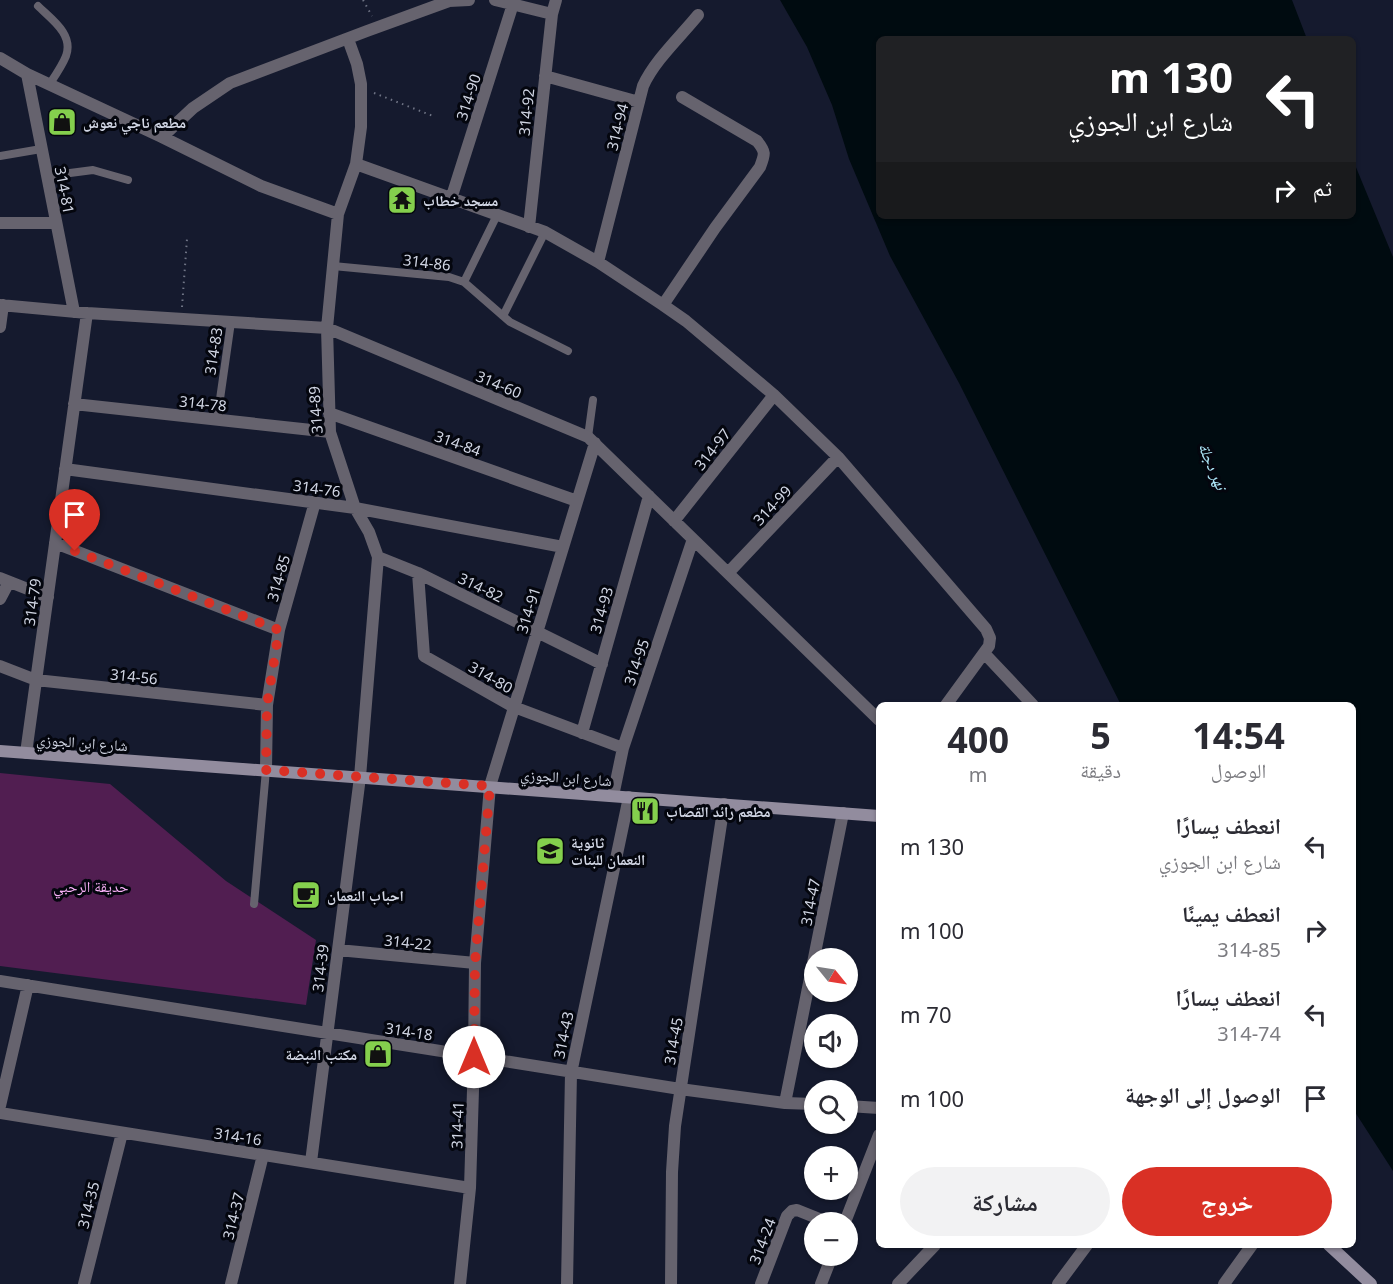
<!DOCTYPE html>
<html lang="ar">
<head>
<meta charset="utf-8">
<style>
	:root { --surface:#fff; --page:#f2f2f3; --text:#2b2b33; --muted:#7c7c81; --accent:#d93025 }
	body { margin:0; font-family:"Noto Sans","Noto Naskh Arabic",sans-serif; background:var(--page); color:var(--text); direction:rtl; height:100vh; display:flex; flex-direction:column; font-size:22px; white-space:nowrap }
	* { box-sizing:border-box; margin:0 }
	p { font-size:20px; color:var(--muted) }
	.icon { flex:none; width:33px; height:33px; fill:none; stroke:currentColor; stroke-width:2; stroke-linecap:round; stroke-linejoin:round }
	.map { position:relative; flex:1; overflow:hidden; direction:ltr }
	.panel { position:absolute; left:876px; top:702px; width:480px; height:546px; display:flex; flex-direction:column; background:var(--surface); border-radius:9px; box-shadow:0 2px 4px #0004; direction:rtl }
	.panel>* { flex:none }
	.guide { position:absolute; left:876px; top:36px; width:480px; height:183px; border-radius:9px; box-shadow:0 2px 4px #0004; direction:rtl; background:#202124; color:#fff; overflow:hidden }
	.needle { width:39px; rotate:120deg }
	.controls { position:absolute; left:804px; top:948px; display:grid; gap:12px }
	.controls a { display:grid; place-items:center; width:54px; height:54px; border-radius:50%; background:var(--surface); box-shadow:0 2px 4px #0004; font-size:30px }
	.pin { position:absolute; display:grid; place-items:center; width:51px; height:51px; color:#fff; margin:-62px -26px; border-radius:50% 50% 50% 0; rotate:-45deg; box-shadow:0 0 6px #0007 }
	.pin .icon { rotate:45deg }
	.me { position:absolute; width:66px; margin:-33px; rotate:0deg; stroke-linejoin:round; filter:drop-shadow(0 0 4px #0008) }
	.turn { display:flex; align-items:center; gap:21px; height:126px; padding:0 24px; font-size:27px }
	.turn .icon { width:78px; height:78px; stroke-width:2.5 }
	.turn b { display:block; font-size:42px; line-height:51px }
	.then { display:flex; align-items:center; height:57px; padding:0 24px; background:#0003; gap:12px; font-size:22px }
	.eta { display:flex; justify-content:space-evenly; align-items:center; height:102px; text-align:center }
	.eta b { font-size:36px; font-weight:700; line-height:42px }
	.action { display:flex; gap:12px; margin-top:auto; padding:12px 24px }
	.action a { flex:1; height:69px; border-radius:36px; background:var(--accent); color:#fff; font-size:24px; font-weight:700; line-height:69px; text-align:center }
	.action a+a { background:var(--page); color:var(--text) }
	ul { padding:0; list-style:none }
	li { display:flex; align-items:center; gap:18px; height:84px; padding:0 24px }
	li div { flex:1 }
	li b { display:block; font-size:22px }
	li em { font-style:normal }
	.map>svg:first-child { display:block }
</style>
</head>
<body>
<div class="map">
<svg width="1393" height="1284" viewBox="0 0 1393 1284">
	<rect width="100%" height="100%" fill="#151a2e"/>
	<path fill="#511e51" d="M0 773 110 784 226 881 316 940 306 1005 0 966Z"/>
	<path fill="#000b10" d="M780 0H1292L1307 39H879V216H1353V160L1393 257V1171L1353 1109V705H1121L959 383 890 256 849 159 832 105 807 47Z"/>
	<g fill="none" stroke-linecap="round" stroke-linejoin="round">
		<path stroke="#6f7485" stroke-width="2" stroke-dasharray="1.5 4.5" stroke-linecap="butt" d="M363 0 372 16
			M374 93 433 116
			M182 307 187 239"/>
		<path stroke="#66636e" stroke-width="8" d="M38 6C51 19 74 34 66 56 62 66 55 76 49 85
			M0 156 41 149
			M47 176 93 170 128 180
			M333 266 449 277 464 282 510 322 568 351
			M464 282 497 215
			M503 316 545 232
			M217 420 231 322
			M588 437 593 400
			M254 904 266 770"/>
		<path stroke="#66636e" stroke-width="12" d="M495 0 552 14
			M0 58 27 74 162 137 261 186 338 214
			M27 74 74 312
			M545 76 639 102
			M162 137 193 108 230 83 367 31 449 1 469 0
			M356 164 545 232 598 262 663 305 686 321 774 395 838 457 986 629 990 638 989 646 946 705
			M451 199 513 4
			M0 223H56
			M529 227 552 14 556 0
			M598 262 643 86C654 61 681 36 698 15
			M0 305 87 313 327 328 588 437 879 720
			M663 305 715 228 760 167C765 154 766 152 757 141L682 97
			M0 327 3 305
			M74 404 330 432
			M329 413 577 501
			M65 469 355 508 563 547
			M674 521 774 395
			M55 543 279 630
			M378 557 418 573 602 664
			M418 573 424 656 514 707 623 748
			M728 573 838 457
			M0 578 48 597
			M0 599 9 582
			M984 653 1033 705
			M0 666 36 680 267 705
			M582 733 649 496
			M26 753 87 313
			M266 770 267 705 279 630 315 502
			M613 796 623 748 693 539
			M338 950 475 963
			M0 981 680 1089 785 1103 814 1104
			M785 1103 843 813
			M0 1106 28 985
			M848 1106 879 1108
			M0 1113 470 1188
			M311 1162 360 777 378 557 369 532 355 508 330 432 327 328 338 214 356 164 361 127V84L357 64 348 39
			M845 1222 879 1135
			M84 1284 122 1133
			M231 1284 263 1155
			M460 1284 470 1188 474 1057 475 963 490 786 595 443
			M567 1284 571 1073 629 797
			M671 1284 672 1172 675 1126 724 804
			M761 1284 787 1216 792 1211 797 1210 827 1222
			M821 1284 832 1256
			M898 1284 935 1245
			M1058 1284 1087 1245
			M1224 1284 1252 1245"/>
		<path stroke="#928c9e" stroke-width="12" d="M0 751 879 816
			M1329 1245 1371 1284"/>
	</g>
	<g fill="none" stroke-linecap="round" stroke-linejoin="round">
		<path stroke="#d93025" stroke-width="10" stroke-dasharray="0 18" d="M75 551 279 630 267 705 266 770 490 786 475 963 474 1057"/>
	</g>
	<defs>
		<g id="shop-square" transform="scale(1.5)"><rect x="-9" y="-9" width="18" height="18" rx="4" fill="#84cf4d" stroke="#04060e"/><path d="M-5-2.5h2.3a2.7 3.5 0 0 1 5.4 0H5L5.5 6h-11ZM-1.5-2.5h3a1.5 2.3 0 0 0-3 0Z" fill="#111"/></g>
		<g id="temple-square" transform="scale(1.5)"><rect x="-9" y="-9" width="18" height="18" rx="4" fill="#84cf4d" stroke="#04060e"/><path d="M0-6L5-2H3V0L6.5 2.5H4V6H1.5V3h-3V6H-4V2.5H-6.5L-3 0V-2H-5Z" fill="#111"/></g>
		<g id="restaurant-square" transform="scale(1.5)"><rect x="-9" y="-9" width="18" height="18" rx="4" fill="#84cf4d" stroke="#04060e"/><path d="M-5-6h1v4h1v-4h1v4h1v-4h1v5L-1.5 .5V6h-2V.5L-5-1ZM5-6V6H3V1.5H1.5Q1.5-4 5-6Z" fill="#111"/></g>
		<g id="school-square" transform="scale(1.5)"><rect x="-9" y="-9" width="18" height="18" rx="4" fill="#84cf4d" stroke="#04060e"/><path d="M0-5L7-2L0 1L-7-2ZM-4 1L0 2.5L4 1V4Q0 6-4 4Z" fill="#111"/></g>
		<g id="cafe-square" transform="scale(1.5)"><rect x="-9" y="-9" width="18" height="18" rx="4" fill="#84cf4d" stroke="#04060e"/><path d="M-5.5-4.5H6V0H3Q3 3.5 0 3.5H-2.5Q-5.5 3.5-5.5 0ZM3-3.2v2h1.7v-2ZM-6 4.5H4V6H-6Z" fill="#111"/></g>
	</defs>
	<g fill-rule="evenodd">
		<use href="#shop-square" x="62" y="122"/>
		<use href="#temple-square" x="402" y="200"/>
		<use href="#restaurant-square" x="645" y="811"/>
		<use href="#school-square" x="550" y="851"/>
		<use href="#cafe-square" x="306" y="895"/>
		<use href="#shop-square" x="378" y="1054"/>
	</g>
	<g text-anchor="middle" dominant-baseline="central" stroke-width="6" stroke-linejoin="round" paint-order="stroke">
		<g font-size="15" fill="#d1d6e4" stroke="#04060e">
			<text transform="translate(468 97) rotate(-72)">314-90</text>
			<text transform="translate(526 112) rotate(-84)">314-92</text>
			<text transform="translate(617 127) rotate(-76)">314-94</text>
			<text transform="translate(65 190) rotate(79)">314-81</text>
			<text transform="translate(427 262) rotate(7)">314-86</text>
			<text transform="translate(213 351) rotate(-81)">314-83</text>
			<text transform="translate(499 384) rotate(23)">314-60</text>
			<text transform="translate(203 403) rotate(6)">314-78</text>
			<text transform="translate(315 410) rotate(-94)">314-89</text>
			<text transform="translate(458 443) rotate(20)">314-84</text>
			<text transform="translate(712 449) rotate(-52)">314-97</text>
			<text transform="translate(317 488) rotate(8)">314-76</text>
			<text transform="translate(772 505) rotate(-47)">314-99</text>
			<text transform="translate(278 578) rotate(-74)">314-85</text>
			<text transform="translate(481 587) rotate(26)">314-82</text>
			<text transform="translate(32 602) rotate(-82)">314-79</text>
			<text transform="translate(528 610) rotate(-73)">314-91</text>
			<text transform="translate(601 610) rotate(-74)">314-93</text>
			<text transform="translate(636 662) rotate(-71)">314-95</text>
			<text transform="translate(134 676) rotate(6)">314-56</text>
			<text transform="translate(491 677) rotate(30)">314-80</text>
			<text transform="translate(82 742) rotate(4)">شارع ابن الجوزي</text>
			<text transform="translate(566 777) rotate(4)">شارع ابن الجوزي</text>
			<text transform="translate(810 902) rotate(-79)">314-47</text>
			<text transform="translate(408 942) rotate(6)">314-22</text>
			<text transform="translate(320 968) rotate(-83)">314-39</text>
			<text transform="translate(409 1031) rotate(9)">314-18</text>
			<text transform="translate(563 1035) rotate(-78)">314-43</text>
			<text transform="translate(673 1041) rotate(-80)">314-45</text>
			<text transform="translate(457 1125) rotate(-88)">314-41</text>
			<text transform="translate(238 1136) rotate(9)">314-16</text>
			<text transform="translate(88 1205) rotate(-76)">314-35</text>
			<text transform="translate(233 1216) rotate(-76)">314-37</text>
			<text transform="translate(762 1241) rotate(-69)">314-24</text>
		</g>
		<g font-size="15" font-weight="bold" fill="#d1d6e4" stroke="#04060e" text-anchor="start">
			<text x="83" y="122">مطعم ناجي نعوش</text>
			<text x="423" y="200">مسجد خطاب</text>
			<text x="666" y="811">مطعم رائد القصاب</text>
			<text x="571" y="842">ثانوية<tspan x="571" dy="17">النعمان للبنات</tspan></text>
			<text x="327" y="895">احباب النعمان</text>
			<text x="357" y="1054" text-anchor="end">مكتب النبضة</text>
		</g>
		<g font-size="15" fill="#fcb2fa" stroke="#04060e">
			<text x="91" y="886">حديقة الرحبي</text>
		</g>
		<g font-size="16" font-style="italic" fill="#ade7f8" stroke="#04060e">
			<text transform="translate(1213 466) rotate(67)">نهر دجلة</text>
		</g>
	</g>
</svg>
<div class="controls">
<a><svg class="needle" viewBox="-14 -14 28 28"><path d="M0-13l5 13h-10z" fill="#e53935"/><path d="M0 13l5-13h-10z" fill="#7c7c81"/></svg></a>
<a><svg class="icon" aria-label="sound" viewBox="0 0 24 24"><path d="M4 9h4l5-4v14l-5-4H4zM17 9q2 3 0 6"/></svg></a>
<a><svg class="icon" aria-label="search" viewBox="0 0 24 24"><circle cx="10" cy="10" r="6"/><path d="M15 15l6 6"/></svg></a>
<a>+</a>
<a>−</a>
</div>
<div class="pin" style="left:75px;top:551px;background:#d93025"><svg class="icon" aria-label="arrive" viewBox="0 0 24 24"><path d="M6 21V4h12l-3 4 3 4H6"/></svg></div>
<svg class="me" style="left:474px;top:1057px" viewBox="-20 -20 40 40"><circle r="19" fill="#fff"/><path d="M0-13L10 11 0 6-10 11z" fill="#d93025"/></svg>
<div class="guide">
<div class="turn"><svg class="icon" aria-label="left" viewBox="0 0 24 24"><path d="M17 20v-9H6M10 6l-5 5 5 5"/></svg><div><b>130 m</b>شارع ابن الجوزي</div></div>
<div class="then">ثم<svg class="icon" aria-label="right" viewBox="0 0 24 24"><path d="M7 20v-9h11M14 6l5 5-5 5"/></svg></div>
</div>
<section class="panel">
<div class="eta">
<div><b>14:54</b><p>الوصول</p></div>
<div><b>5</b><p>دقيقة</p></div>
<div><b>400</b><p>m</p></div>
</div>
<ul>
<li><svg class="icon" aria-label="left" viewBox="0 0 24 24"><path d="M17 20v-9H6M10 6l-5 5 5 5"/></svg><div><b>انعطف يسارًا</b><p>شارع ابن الجوزي</p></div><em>130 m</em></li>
<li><svg class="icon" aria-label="right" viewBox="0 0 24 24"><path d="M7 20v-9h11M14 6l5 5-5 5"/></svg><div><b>انعطف يمينًا</b><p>314-85</p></div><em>100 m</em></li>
<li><svg class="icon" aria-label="left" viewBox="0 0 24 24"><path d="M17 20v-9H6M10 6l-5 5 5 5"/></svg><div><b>انعطف يسارًا</b><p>314-74</p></div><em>70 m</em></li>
<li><svg class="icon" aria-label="arrive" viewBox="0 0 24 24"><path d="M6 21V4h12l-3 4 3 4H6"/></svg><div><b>الوصول إلى الوجهة</b></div><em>100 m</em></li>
</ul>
<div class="action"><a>خروج</a><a>مشاركة</a></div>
</section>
</div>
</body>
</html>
